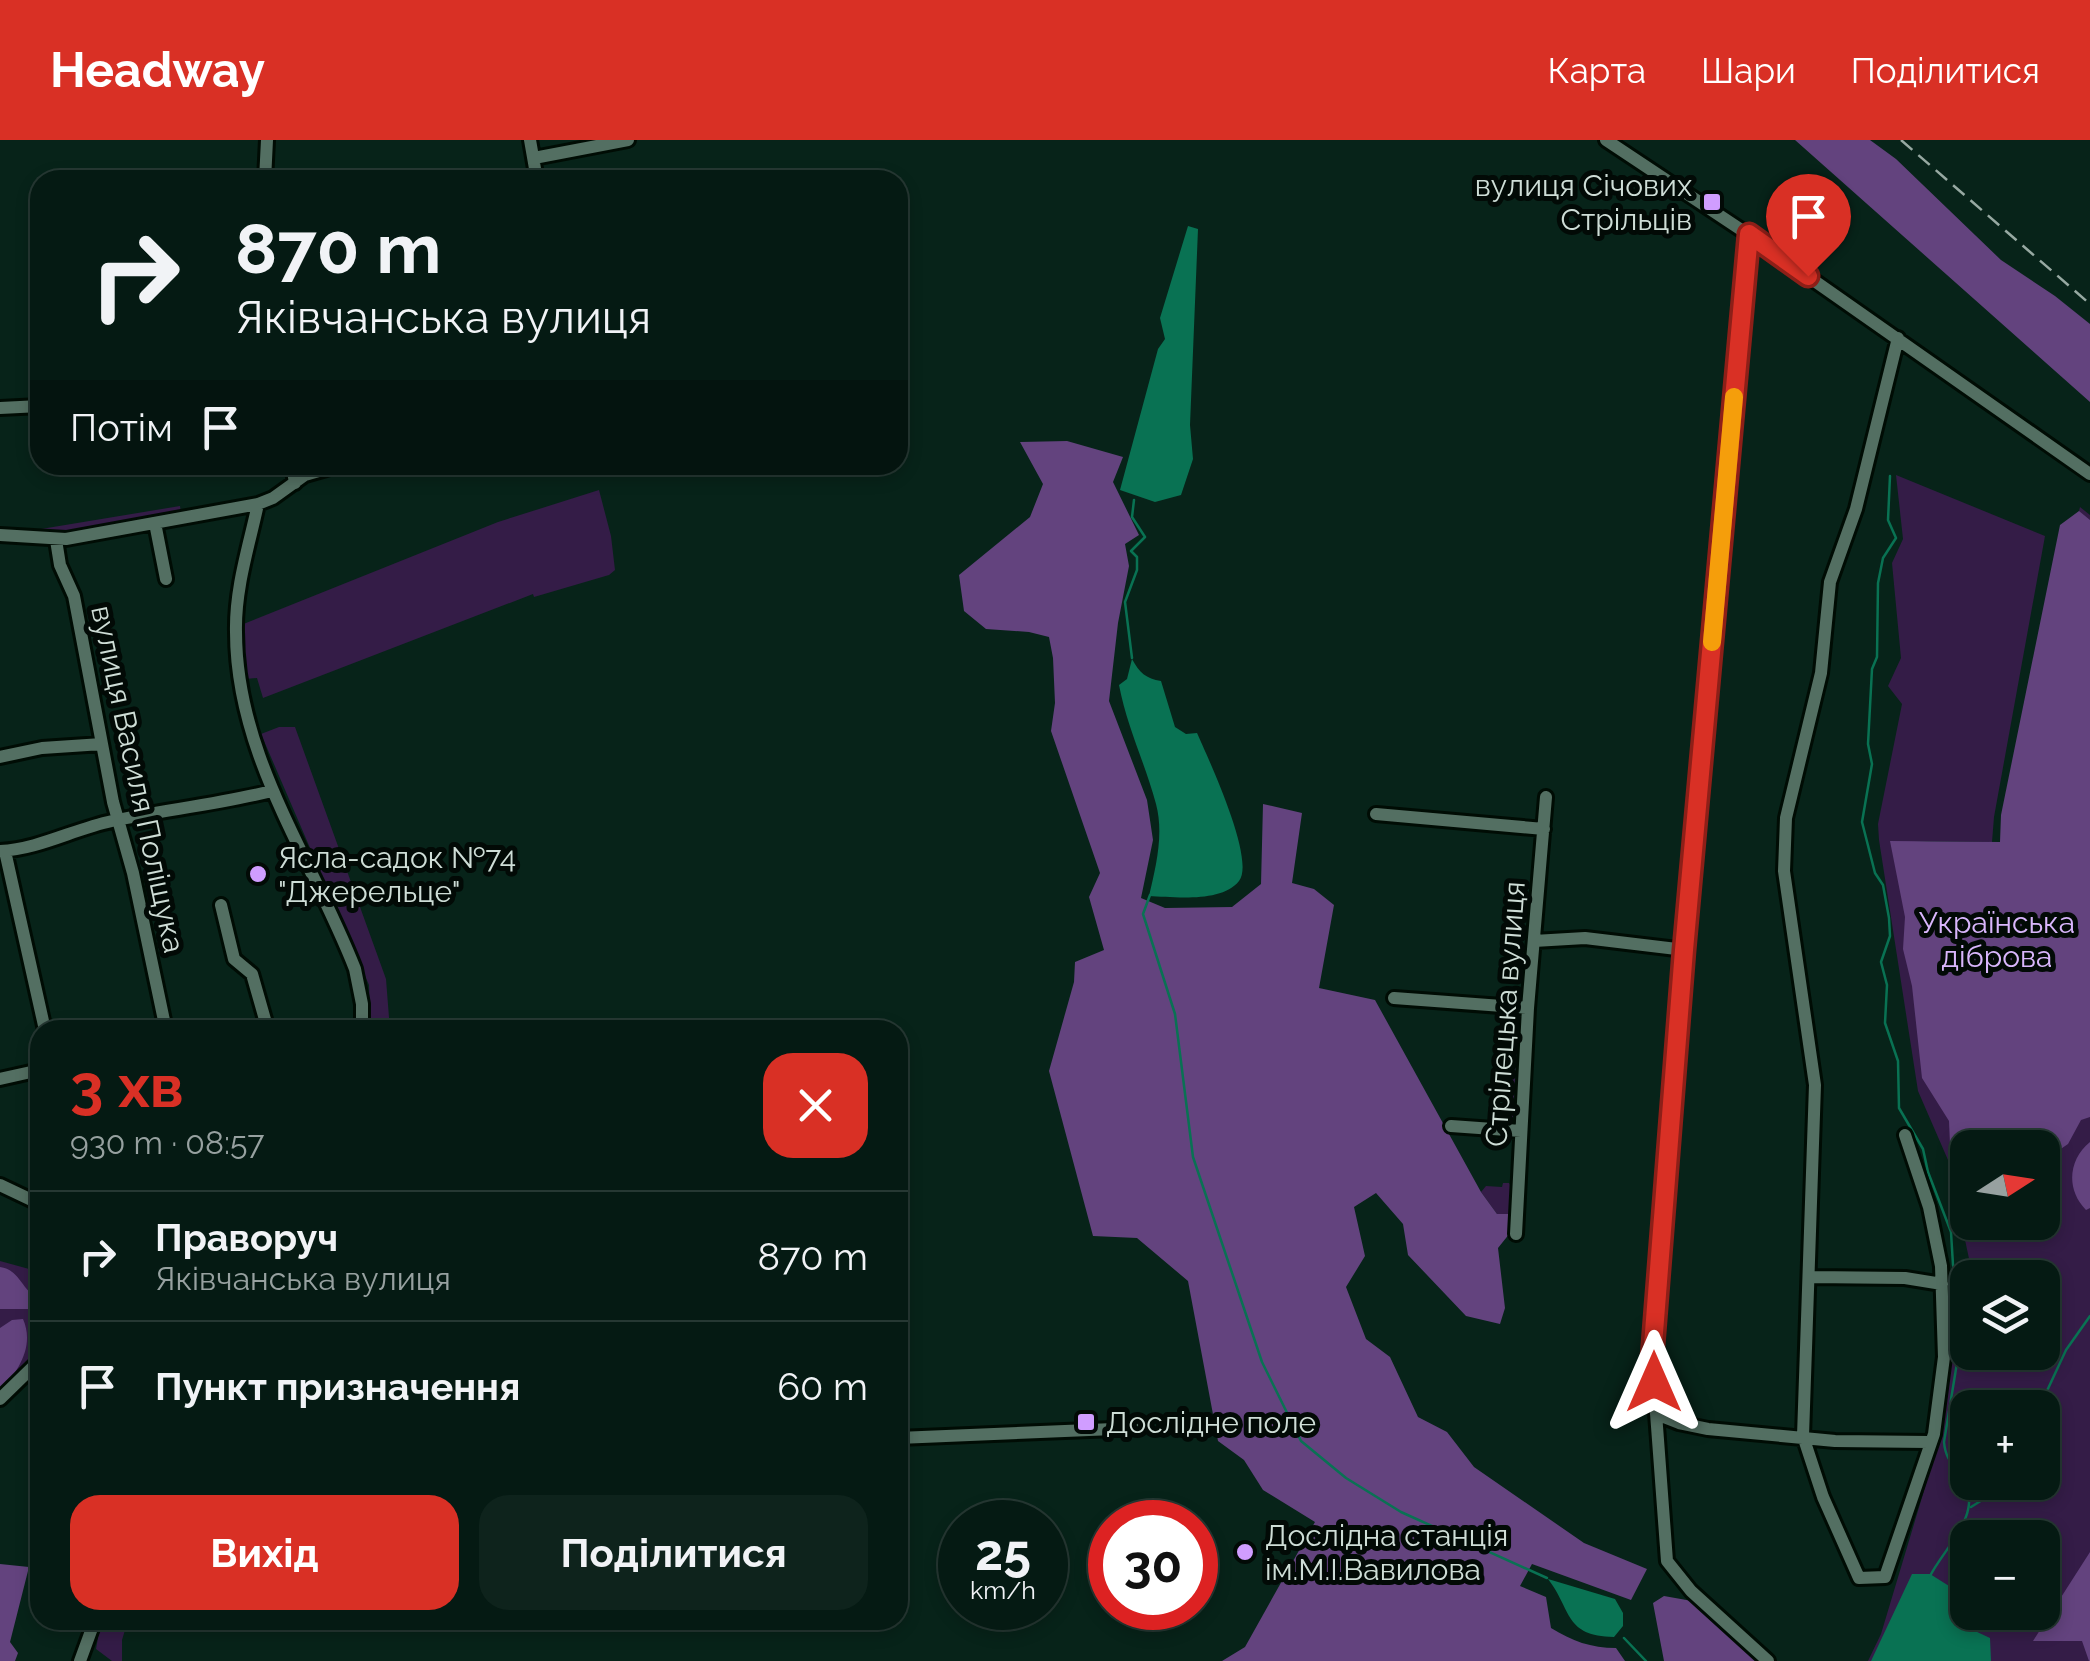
<!DOCTYPE html>
<html lang="uk">
<head>
<meta charset="utf-8">
<style>
	:root { --surface:#051a13; --page:#0e231c; --text:#f1f3f6; --muted:#97a1a0; --line:#263833; --accent:#d93025 }
	body { margin:0; font-family:Raleway,sans-serif; background:var(--page); color:var(--text); height:100vh; display:flex; flex-direction:column; font-size:38px; white-space:nowrap }
	* { box-sizing:border-box; margin:0 }
	p { font-size:32px; color:var(--muted) }
	.icon { flex:none; width:55px; height:55px; fill:none; stroke:currentColor; stroke-width:2; stroke-linecap:round; stroke-linejoin:round }
	.map { position:relative; flex:1; overflow:hidden }
	.details { position:absolute; left:30px; top:880px; width:878px; height:610px; display:flex; flex-direction:column; background:var(--surface); border-radius:30px; box-shadow:0 5px 15px #0003,0 0 0 2px var(--line) }
	.details>* { flex:none }
	.banner { position:absolute; left:30px; top:30px; width:878px; height:305px; border-radius:30px; box-shadow:0 5px 15px #0003,0 0 0 2px var(--line); background:#051a13; color:var(--text); overflow:hidden }
	.needle { width:65px; rotate:78deg }
	.buttons { position:absolute; left:1950px; top:990px; display:grid; gap:20px }
	.buttons a { display:grid; place-items:center; width:110px; height:110px; border-radius:20px; background:var(--surface); box-shadow:0 5px 15px #0003,0 0 0 2px var(--line); font-size:50px }
	.speed { position:absolute; left:938px; top:1360px; display:flex; gap:20px; font-size:50px; font-weight:700; text-align:center }
	.speed>* { display:grid; place-content:center; width:130px; height:130px; border-radius:50%; background:var(--surface); box-shadow:0 5px 15px #0003,0 0 0 2px var(--line); line-height:1 }
	.speed small { font-size:25px; font-weight:400 }
	.speed .limit { border:15px solid #d22; background:#fff; color:#111 }
	.pin { position:absolute; display:grid; place-items:center; width:85px; height:85px; color:#fff; margin:-102px -42px; border-radius:50% 50% 50% 0; rotate:-45deg; box-shadow:0 0 10px #0007 }
	.pin .icon { rotate:45deg }
	.me { position:absolute; width:110px; margin:-55px; rotate:0deg; stroke-linejoin:round; filter:drop-shadow(0 0 8px #0008) }
	.turn { display:flex; align-items:center; gap:35px; height:210px; padding:0 40px; font-size:45px }
	.turn .icon { width:130px; height:130px; stroke-width:2.5 }
	.turn b { display:block; font-size:70px; line-height:85px }
	.then { display:flex; align-items:center; height:95px; padding:0 40px; background:#0003; gap:20px; font-size:38px }
	.round { display:grid; place-items:center; flex:none; width:105px; height:105px; border-radius:30px; background:var(--page) }
	.headline { display:flex; align-items:center; justify-content:space-between; height:170px; padding:0 40px }
	h1 { font-size:60px; font-weight:700; line-height:75px; color:var(--accent) }
	.primary-button { display:flex; gap:20px; margin-top:auto; padding:20px 40px }
	.primary-button a { flex:1; height:115px; border-radius:30px; background:var(--accent); color:#fff; font-size:40px; font-weight:700; line-height:115px; text-align:center }
	.primary-button a+a { background:var(--page); color:var(--text) }
	ul { padding:0; list-style:none }
	li { display:flex; align-items:center; gap:30px; height:130px; padding:0 40px; border-top:2px solid var(--line) }
	li div { flex:1 }
	li b { display:block; font-size:38px }
	li em { font-style:normal }
	header { display:flex; align-items:center; gap:60px; box-sizing:border-box; height:140px; padding:0 50px; background:var(--accent); color:#fff }
	header strong { font-size:48px }
	nav { display:flex; gap:55px; margin-inline-start:auto; font-size:35px }
	.map>svg:first-child { display:block }
</style>
</head>
<body>
<header>
<strong>Headway</strong>
<nav><a>Карта</a><a>Шари</a><a>Поділитися</a></nav>
</header>
<div class="map">
<svg width="2090" height="1521" viewBox="0 0 2090 1521">
	<rect width="100%" height="100%" fill="#072319"/>
	<path fill="#341c47" fill-rule="evenodd" d="M1896 335 2045 396 1994 677 1992 702 1912 701 2003 707 2022 600 2080 367 2090 375V1521H1868L1881 1494 1926 1344 1945 1227 1967 1144 1968 1212H2042V1138L1969 1137 1971 1128 1948 1020 1918 951 1879 700 1878 684 1902 564 1888 546 1901 518 1892 423 1903 399ZM1968 1008H2042V1082H1968ZM1968 1268H2042V1342H1968ZM1968 1398H2042V1472H1968Z
		M599 350 611 396 615 430 609 435 534 457 533 454 263 558 257 538 245 539 241 485 498 382Z
		M180 366 181 373 95 391 37 395 35 390Z
		M279 587H295L386 839 390 890H370L369 845 261 594Z
		M1513 873 1518 878 1513 977 1508 981 1502 977 1505 971 1510 884 1505 882 1506 875Z
		M1503 1043H1509L1513 1050 1510 1057V1074H1497L1481 1052 1486 1046 1502 1047Z
		M0 1121 40 1132V1218L0 1257Z
		M101 1480H128L122 1500V1521H112L96 1509Z"/>
	<path fill="#63437e" d="M1795 0H1870L1896 19 2001 120 2055 156 2090 184V262Z
		M1067 301 1123 317 1113 342 1139 395 1125 404 1129 426 1118 483 1109 561 1147 660 1153 700 1141 758 1165 768 1232 767 1261 744 1263 664 1302 673 1292 743 1314 749 1334 765 1319 848 1375 860 1481 1052 1497 1074H1510L1516 1094 1510 1093 1498 1108 1505 1168 1500 1184 1466 1176 1408 1115 1403 1084 1376 1053 1354 1067 1365 1116 1346 1147 1366 1199 1390 1217 1418 1277 1447 1292 1474 1327 1584 1403 1647 1429 1631 1460 1532 1424 1520 1446 1546 1457 1551 1488C1572 1501 1591 1508 1616 1508L1625 1521H1222L1245 1507 1315 1382 1263 1350 1244 1320 1218 1301 1188 1141 1137 1098 1093 1096 1049 931 1074 842 1075 822 1104 810 1089 757 1100 733 1051 591 1055 563 1053 518 1049 497 1029 492 986 489 964 471 959 435 1030 377 1043 344 1020 302Z
		M2079 371 2090 380V977L2081 980 2068 1004 2043 1021 2042 1008H1968L1967 1054V1048L1951 1028 1949 981 1922 938 1912 846 1903 809 1905 777 1890 701 2000 702 2001 675 2060 385Z
		M2090 1002V1068L2086 1070C2066 1050 2068 1020 2090 1002Z
		M0 1127C21 1130 21 1151 40 1159V1169H0Z
		M23 1179C35 1206 18 1232 0 1251V1188L12 1180Z
		M2090 1412V1521H2089L2082 1501H2033Z
		M0 1424 29 1427 10 1502 18 1513 15 1521H0Z
		M1664 1456 1692 1461 1757 1521H1664L1653 1463Z"/>
	<path fill="#097253" d="M1188 86 1198 89 1190 285 1193 319 1181 355 1155 362 1120 350 1158 209 1165 199 1160 178Z
		M1132 519C1139 532 1146 539 1161 541L1175 587 1186 594 1197 593C1208 618 1256 720 1239 741 1222 763 1174 757 1149 756 1156 726 1164 694 1156 664 1145 623 1127 587 1119 545L1127 539Z
		M1912 1434H1930L1965 1456 1975 1491 1990 1498 1991 1521H1871Z
		M1548 1439 1615 1459 1623 1473V1486L1614 1497C1564 1496 1572 1470 1548 1439Z"/>
	<g fill="none" stroke-linecap="round" stroke-linejoin="round">
		<path stroke="#097253" stroke-width="2.5" d="M1890 336 1888 380 1896 398 1883 418 1878 443 1877 517 1872 529 1868 604 1872 624 1862 682 1875 733 1883 745 1889 778 1890 796 1881 822 1887 845 1885 883 1898 921 1899 968 1923 1009 1928 1032 1951 1092 1953 1125 1966 1168 1944 1302C1946 1325 1958 1325 1966 1343 1980 1378 1945 1407 1930 1436
			M1132 518 1125 462 1137 430V417L1131 411 1145 397 1132 377 1134 360
			M1150 755 1143 774 1175 874 1193 1017 1262 1222 1301 1301 1346 1338 1401 1372 1547 1438
			M2039 1268 2066 1210 2090 1176
			M1971 1367 1987 1357
			M1624 1498 1646 1521"/>
		<g stroke="#000c04" stroke-width="18">
			<path id="minor" d="M530 0 537 40
				M1606 0 1749 95 2090 334
				M534 18 628 0
				M265 40 267 0
				M1749 95 1685 810 1652 1219 1667 1421 1691 1451 1768 1521
				M1898 198 1856 369 1830 442 1821 533 1786 678 1784 731 1815 945 1803 1296 1823 1357 1859 1438 1885 1437 1934 1294 1944 1217 1941 1126 1929 1067 1905 995
				M0 268 40 266
				M292 325 295 343
				M340 325 305 335 273 358 258 364C249 406 235 448 236 492 236 616 312 718 355 829L362 864V890
				M155 383 166 439
				M0 395 66 399 258 364
				M56 400 60 425 74 456 113 662 133 733 166 890
				M0 617 42 608 102 604
				M1376 674 1544 689
				M0 711C39 709 74 689 112 681 165 670 219 664 272 651
				M5 711 45 890
				M221 765 234 819 252 834 268 890
				M1534 801 1585 798 1685 810
				M1394 858 1528 868
				M0 939 40 930
				M1451 986 1521 991
				M0 1045 40 1064
				M1516 1094 1528 868 1546 657
				M1810 1137 1905 1138 1942 1144
				M0 1259 40 1220
				M1656 1274 1679 1283 1708 1289 1835 1301 1929 1302
				M898 1298 1138 1288
				M80 1521 95 1480"/>
		</g>
		<use href="#minor" stroke="#536f62" stroke-width="12"/>
		<path stroke="#97a9a2" stroke-width="2.5" stroke-dasharray="15 8" stroke-linecap="butt" d="M1901 0 2090 164"/>
	</g>
	<g fill="none" stroke-linecap="round" stroke-linejoin="round">
		<g stroke="#8d1f18" stroke-width="25">
			<path id="route" d="M1654 1242 1652 1218 1684 810 1749 94 1808 136"/>
		</g>
		<use href="#route" stroke="#d93025" stroke-width="18"/>
		<path stroke="#f59e0b" stroke-width="18" d="M1712 502 1734 257"/>
	</g>
	<g fill="#d09dff" stroke="#020a06" stroke-width="4">
		<rect x="1702" y="52" width="20" height="20" rx="5"/>
		<circle cx="258" cy="734" r="10"/>
		<rect x="1076" y="1272" width="20" height="20" rx="5"/>
		<circle cx="1245" cy="1412" r="10"/>
	</g>
	<g text-anchor="middle" dominant-baseline="central" stroke-width="10" stroke-linejoin="round" paint-order="stroke">
		<g font-size="30" fill="#ceddd6" stroke="#020a06" text-anchor="start">
			<text x="1692" y="45" text-anchor="end">вулиця Січових<tspan x="1692" dy="34">Стрільців</tspan></text>
			<text x="278" y="717">Ясла-садок №74<tspan x="278" dy="34">"Джерельце"</tspan></text>
			<text x="1106" y="1282">Дослідне поле</text>
			<text x="1265" y="1395">Дослідна станція<tspan x="1265" dy="34">ім.М.І.Вавилова</tspan></text>
		</g>
		<g font-size="30" fill="#ceddd6" stroke="#020a06">
			<text transform="translate(138 639) rotate(78)">вулиця Василя Поліщука</text>
			<text transform="translate(1505 874) rotate(-86)">Стрілецька вулиця</text>
		</g>
		<g font-size="30" fill="#d9b6fc" stroke="#020a06">
			<text x="1997" y="782">Українська<tspan x="1997" dy="34">діброва</tspan></text>
		</g>
	</g>
</svg>
<div class="buttons">
<a><svg class="needle" viewBox="-14 -14 28 28"><path d="M0-13l5 13h-10z" fill="#e53935"/><path d="M0 13l5-13h-10z" fill="#97a1a0"/></svg></a>
<a><svg class="icon" aria-label="layers" viewBox="0 0 24 24"><path d="M12 4l9 5-9 5-9-5zM3 14l9 5 9-5"/></svg></a>
<a>+</a>
<a>−</a>
</div>
<div class="speed"><div>25<small>km/h</small></div><div class="limit">30</div></div>
<div class="pin" style="left:1808px;top:136px;background:#d93025"><svg class="icon" aria-label="arrive" viewBox="0 0 24 24"><path d="M6 21V4h12l-3 4 3 4H6"/></svg></div>
<svg class="me" style="left:1654px;top:1242px" viewBox="-20 -20 40 40"><path d="M0-17L14 15 0 8-14 15z" fill="#d93025" stroke="#fff" stroke-width="4"/></svg>
<div class="banner">
<div class="turn"><svg class="icon" aria-label="right" viewBox="0 0 24 24"><path d="M7 20v-9h11M14 6l5 5-5 5"/></svg><div><b>870 m</b>Яківчанська вулиця</div></div>
<div class="then">Потім<svg class="icon" aria-label="arrive" viewBox="0 0 24 24"><path d="M6 21V4h12l-3 4 3 4H6"/></svg></div>
</div>
<section class="details">
<div class="headline"><div><h1>3 хв</h1><p>930 m · 08:57</p></div><a class="round" style="background:#d93025;color:#fff"><svg class="icon" aria-label="close" viewBox="0 0 24 24"><path d="M6 6l12 12M18 6L6 18"/></svg></a></div>
<ul>
<li><svg class="icon" aria-label="right" viewBox="0 0 24 24"><path d="M7 20v-9h11M14 6l5 5-5 5"/></svg><div><b>Праворуч</b><p>Яківчанська вулиця</p></div><em>870 m</em></li>
<li><svg class="icon" aria-label="arrive" viewBox="0 0 24 24"><path d="M6 21V4h12l-3 4 3 4H6"/></svg><div><b>Пункт призначення</b></div><em>60 m</em></li>
</ul>
<div class="primary-button"><a>Вихід</a><a>Поділитися</a></div>
</section>
</div>
</body>
</html>
